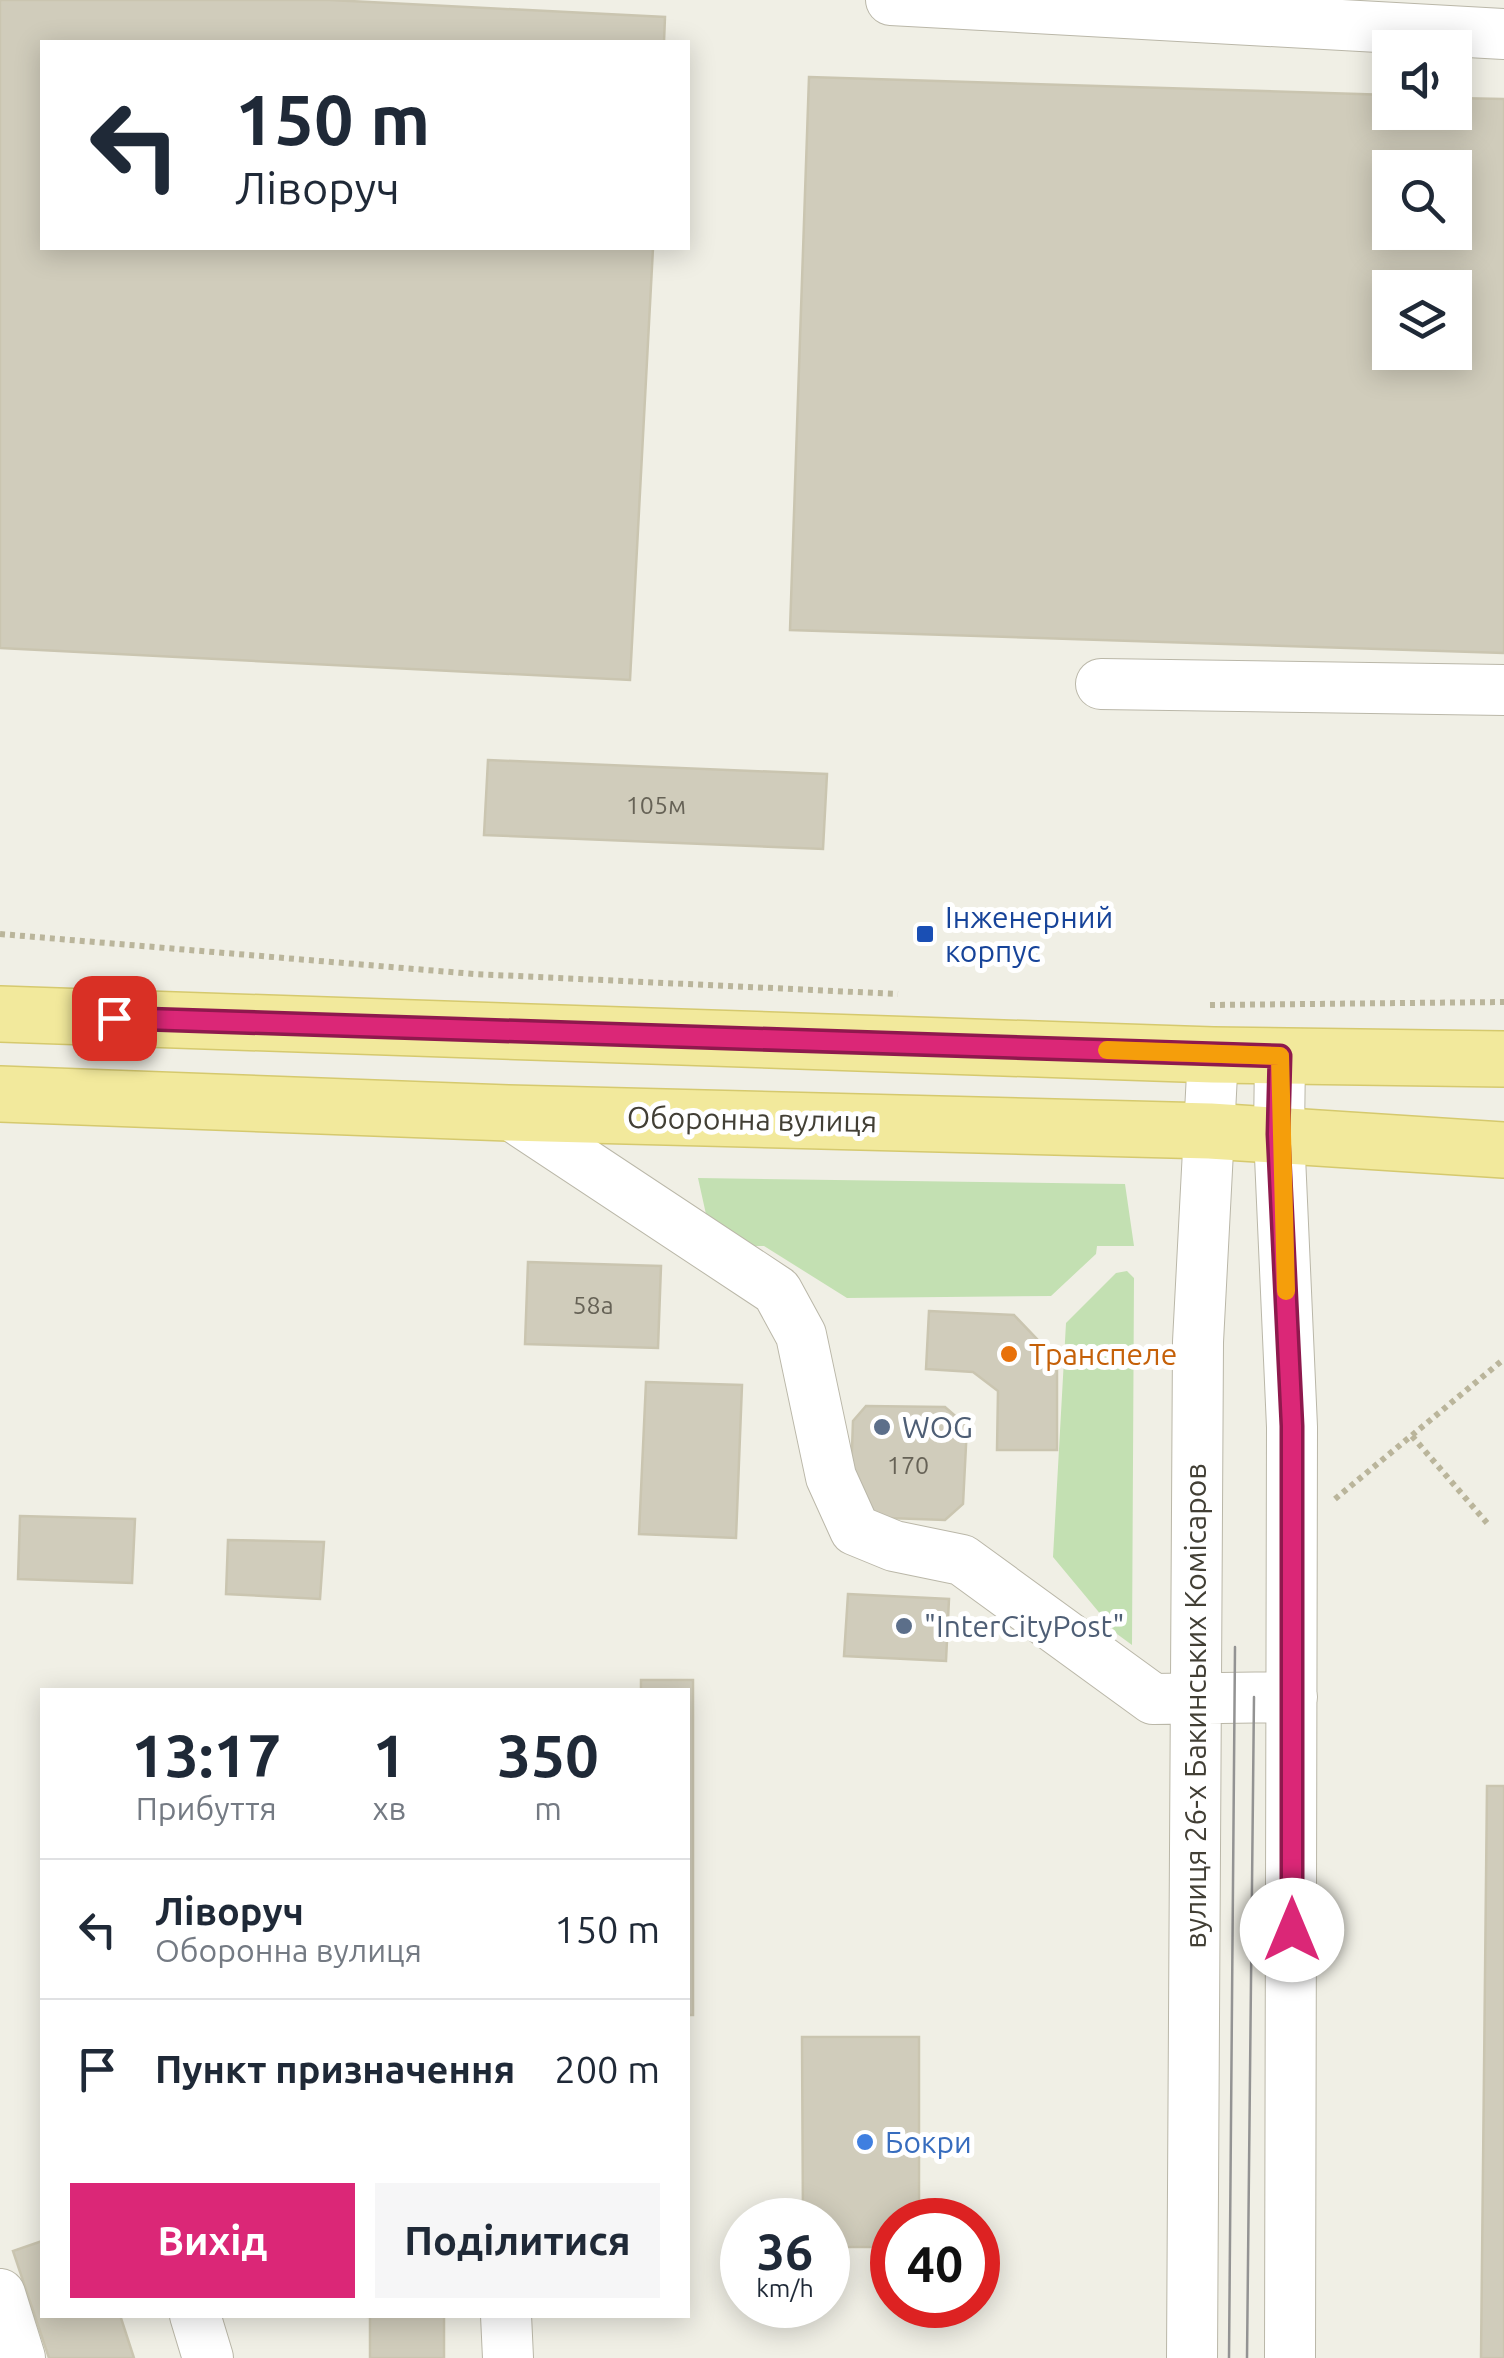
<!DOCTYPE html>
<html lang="uk">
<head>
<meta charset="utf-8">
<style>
	:root { --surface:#fff; --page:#f6f6f7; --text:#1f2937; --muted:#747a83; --line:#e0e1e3; --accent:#db2777 }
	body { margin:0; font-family:Ubuntu,sans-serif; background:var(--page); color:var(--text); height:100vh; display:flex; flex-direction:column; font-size:38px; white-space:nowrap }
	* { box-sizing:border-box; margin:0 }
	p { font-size:32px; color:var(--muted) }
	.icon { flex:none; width:55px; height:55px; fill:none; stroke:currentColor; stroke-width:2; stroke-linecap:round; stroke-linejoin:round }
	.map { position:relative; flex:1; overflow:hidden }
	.drawer { position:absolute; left:40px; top:1688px; width:650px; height:630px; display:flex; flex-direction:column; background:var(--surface); border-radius:0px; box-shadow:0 5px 25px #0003 }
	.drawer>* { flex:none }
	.hud { position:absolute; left:40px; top:40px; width:650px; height:210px; border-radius:0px; box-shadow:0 5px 25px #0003; background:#fff; color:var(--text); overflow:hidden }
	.tools { position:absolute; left:1372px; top:30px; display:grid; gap:20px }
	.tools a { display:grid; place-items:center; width:100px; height:100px; border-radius:0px; background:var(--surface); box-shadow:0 5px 25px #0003; font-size:50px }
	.speed { position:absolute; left:720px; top:2198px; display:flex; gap:20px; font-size:50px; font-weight:700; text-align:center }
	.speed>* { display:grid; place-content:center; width:130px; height:130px; border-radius:50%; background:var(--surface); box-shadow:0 5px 25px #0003; line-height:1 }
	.speed small { font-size:25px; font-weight:400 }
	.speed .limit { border:15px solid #d22; background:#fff; color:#111 }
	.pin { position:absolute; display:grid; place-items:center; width:85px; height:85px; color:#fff; margin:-42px; border-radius:20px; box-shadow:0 5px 15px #0006 }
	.me { position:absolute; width:110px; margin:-55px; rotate:0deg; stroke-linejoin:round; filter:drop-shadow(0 0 8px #0008) }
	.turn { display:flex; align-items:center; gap:35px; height:210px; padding:0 30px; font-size:45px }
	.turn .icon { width:130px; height:130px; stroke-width:2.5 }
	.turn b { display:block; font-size:70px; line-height:85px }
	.eta { display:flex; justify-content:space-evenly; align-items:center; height:170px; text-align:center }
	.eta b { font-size:60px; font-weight:600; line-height:70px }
	.cta { display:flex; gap:20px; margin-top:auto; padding:20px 30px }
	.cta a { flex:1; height:115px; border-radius:0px; background:var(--accent); color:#fff; font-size:40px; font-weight:600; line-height:115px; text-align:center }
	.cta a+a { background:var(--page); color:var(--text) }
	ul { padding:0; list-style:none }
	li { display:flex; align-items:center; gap:30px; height:140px; padding:0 30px; border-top:2px solid var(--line) }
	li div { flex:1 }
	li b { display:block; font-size:38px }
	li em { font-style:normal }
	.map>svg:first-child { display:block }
</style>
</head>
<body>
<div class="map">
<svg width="1504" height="2358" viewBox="0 0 1504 2358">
	<rect width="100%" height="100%" fill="#f0efe5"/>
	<path fill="#c3e0b2" d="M698 1178 1125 1184 1134 1246H1097L1096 1254 1051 1296 847 1298 764 1246H713Z
		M1127 1271 1134 1278 1132 1645 1117 1634 1053 1557 1066 1323 1116 1273Z"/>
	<path fill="#d0ccbb" stroke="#cac5b0" stroke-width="2.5" fill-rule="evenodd" d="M0 0H330L665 17 664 42H42V248H653L630 680 0 648Z
		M809 77 1390 95V112H1455V98L1504 99V653L790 630ZM1390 168H1455V232H1390ZM1390 288H1455V352H1390Z
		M488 760 827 774 823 849 484 835Z
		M528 1262 661 1266 658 1348 525 1344Z
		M929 1311 1014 1315 1057 1360V1450H997L998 1391 973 1372 926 1369Z
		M646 1382 742 1385 736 1538 639 1534Z
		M866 1406 945 1407 967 1426 963 1504 945 1520 859 1517 850 1505 853 1421Z
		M20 1516 135 1519 132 1583 18 1579Z
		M228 1540 324 1542 320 1599 226 1594Z
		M848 1594 949 1599 946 1661 844 1656Z
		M641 1680H693V2015H688V1690H641Z
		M1487 1786H1504V2358H1481Z
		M802 2037H919V2220H892V2247H828V2220H803Z
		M42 2241V2315H120L134 2358H49L13 2251Z
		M336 2315H444V2358H370V2317Z"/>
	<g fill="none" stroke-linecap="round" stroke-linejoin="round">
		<g stroke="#bab7a8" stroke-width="52">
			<path id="minor" d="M891 0 1504 34
				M1101 684 1504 690
				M1280 1057 1279 1134 1292 1427 1290 2358
				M508 1113 777 1291 801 1335 831 1477 855 1530 894 1546 962 1560 1153 1699 1292 1697
				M0 2294 20 2358
				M195 2315 208 2358
				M506 2315 508 2358
				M1192 2358 1198 1342 1213 1055"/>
		</g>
		<g stroke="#d5c96e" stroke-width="58">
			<path id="major" d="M0 1014 1213 1055 1504 1059
				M0 1094 508 1113 1210 1131 1504 1150"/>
		</g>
		<path stroke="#bab59b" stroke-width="6" stroke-dasharray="5 5" stroke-linecap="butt" d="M0 934 474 974 898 994
			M1210 1005 1504 1002
			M1412 1436 1487 1523
			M1335 1499 1504 1359"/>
		<use href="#minor" stroke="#fff" stroke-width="50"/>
		<use href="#major" stroke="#f2e99c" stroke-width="55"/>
		<path stroke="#939393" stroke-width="2.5" d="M1229 2358 1235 1647
			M1247 2358 1254 1697"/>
	</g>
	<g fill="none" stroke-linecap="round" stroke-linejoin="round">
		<g stroke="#8e194d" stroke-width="25">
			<path id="route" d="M114 1018 1280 1056 1278 1134 1292 1426V1930"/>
		</g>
		<use href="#route" stroke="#db2777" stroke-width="18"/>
		<path stroke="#f59e0b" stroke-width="18" d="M1107 1050 1280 1056 1286 1291"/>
	</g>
	<rect fill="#1a4fb4" stroke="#fff" stroke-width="4" x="915" y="924" width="20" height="20" rx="5"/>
	<circle fill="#e8710a" stroke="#fff" stroke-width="4" cx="1009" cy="1354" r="10"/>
	<g fill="#5c6f8a" stroke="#fff" stroke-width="4">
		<circle cx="882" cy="1427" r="10"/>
		<circle cx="904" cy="1626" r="10"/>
	</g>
	<circle fill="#3f7fe0" stroke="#fff" stroke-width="4" cx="865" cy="2142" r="10"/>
	<g text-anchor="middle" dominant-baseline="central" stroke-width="10" stroke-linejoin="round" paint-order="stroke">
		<g font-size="25" fill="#666256">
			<text x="656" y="805">105м</text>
			<text x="593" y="1305">58а</text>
			<text x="908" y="1465">170</text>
		</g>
		<g font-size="30" fill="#164399" stroke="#fff" text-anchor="start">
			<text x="945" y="917">Інженерний<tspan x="945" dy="34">корпус</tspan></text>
		</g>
		<g font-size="30" fill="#423f35" stroke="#fff">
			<text transform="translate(752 1119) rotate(1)">Оборонна вулиця</text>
			<text transform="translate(1195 1706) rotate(-90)">вулиця 26-х Бакинських Комісаров</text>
		</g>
		<g font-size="30" fill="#c56008" stroke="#fff" text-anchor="start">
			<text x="1029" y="1354">Транспеле</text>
		</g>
		<g font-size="30" fill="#4e5e75" stroke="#fff" text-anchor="start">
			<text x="902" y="1427">WOG</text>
			<text x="924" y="1626">"InterCityPost"</text>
		</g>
		<g font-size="30" fill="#366cbe" stroke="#fff" text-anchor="start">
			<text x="885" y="2142">Бокри</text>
		</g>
	</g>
</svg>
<div class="tools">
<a><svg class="icon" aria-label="sound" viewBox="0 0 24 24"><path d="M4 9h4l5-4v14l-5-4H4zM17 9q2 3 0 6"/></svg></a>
<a><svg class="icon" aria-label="search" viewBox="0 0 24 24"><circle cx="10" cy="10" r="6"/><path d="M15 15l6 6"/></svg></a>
<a><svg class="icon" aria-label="layers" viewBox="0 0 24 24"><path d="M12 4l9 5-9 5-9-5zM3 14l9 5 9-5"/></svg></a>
</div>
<div class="speed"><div>36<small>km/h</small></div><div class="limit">40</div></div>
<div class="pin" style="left:114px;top:1018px;background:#d93025"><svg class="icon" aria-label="arrive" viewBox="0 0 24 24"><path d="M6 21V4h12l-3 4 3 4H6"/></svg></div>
<svg class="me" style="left:1292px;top:1930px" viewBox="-20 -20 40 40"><circle r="19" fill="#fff"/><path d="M0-13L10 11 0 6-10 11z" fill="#db2777"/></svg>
<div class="hud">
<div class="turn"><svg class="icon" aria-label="left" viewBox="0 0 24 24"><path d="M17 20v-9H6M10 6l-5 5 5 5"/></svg><div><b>150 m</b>Ліворуч</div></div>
</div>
<section class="drawer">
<div class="eta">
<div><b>13:17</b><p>Прибуття</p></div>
<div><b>1</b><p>хв</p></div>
<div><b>350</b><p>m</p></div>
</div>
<ul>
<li><svg class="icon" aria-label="left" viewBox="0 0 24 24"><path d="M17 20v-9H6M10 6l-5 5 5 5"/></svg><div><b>Ліворуч</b><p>Оборонна вулиця</p></div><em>150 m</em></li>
<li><svg class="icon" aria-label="arrive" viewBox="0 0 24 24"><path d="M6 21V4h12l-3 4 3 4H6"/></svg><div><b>Пункт призначення</b></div><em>200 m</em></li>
</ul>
<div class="cta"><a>Вихід</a><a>Поділитися</a></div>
</section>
</div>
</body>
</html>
